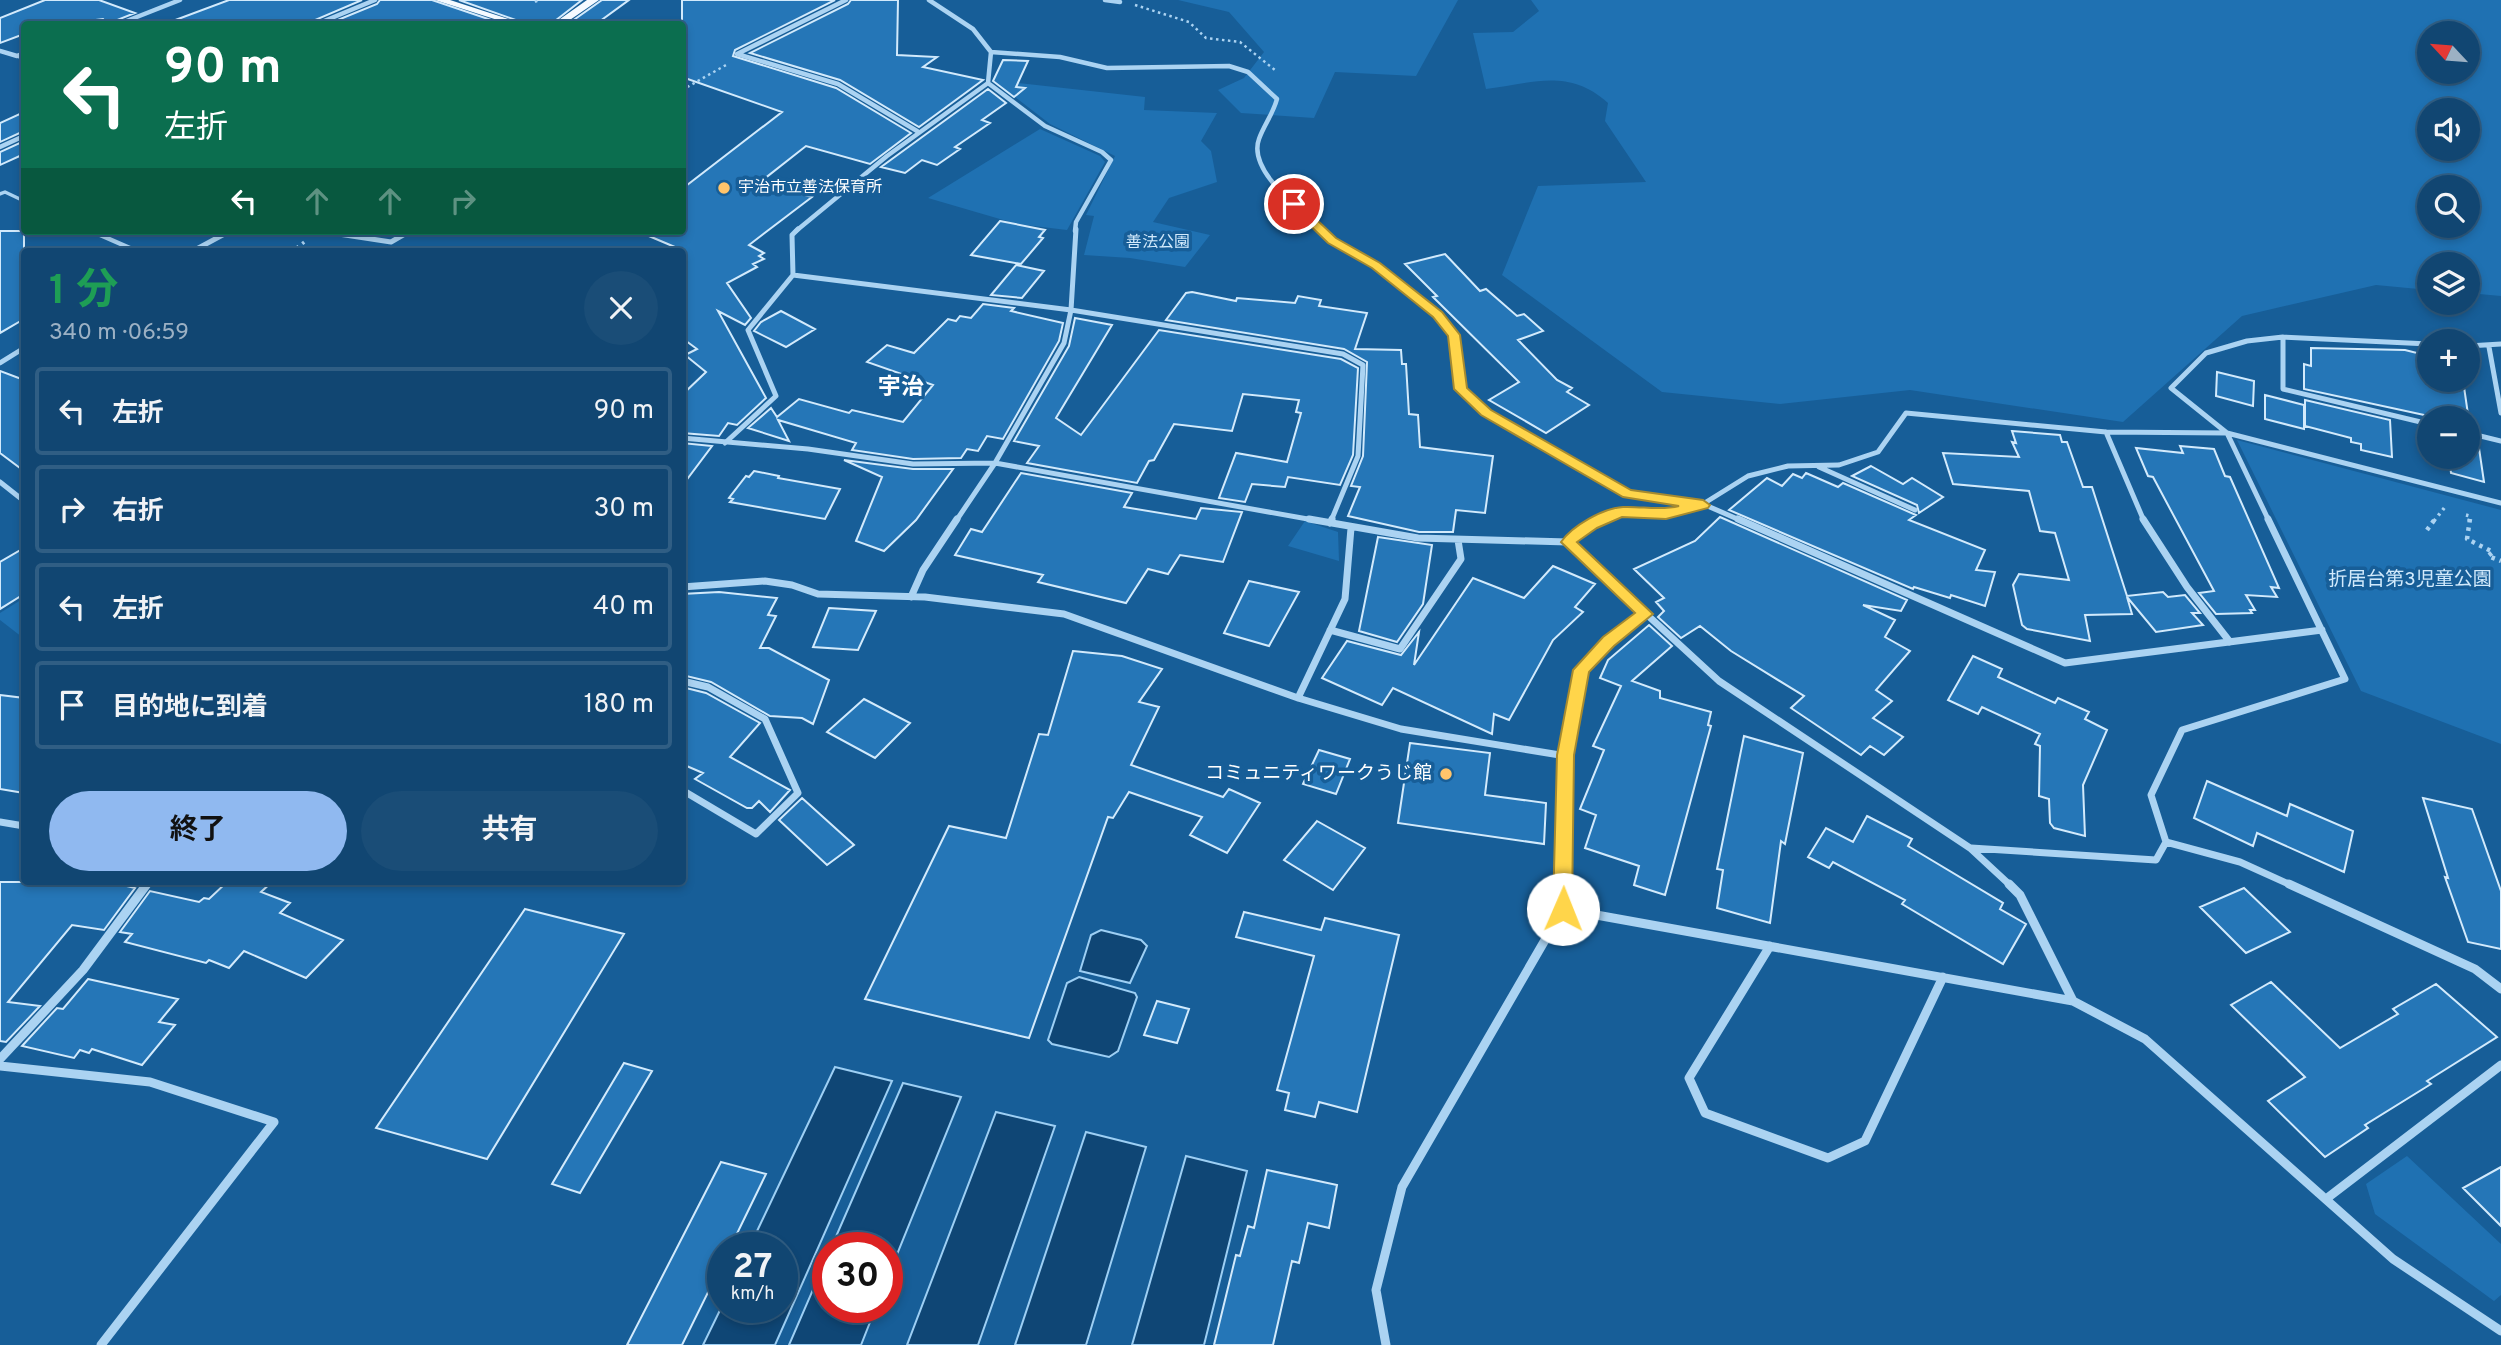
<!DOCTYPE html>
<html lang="ja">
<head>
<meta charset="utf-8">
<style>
	:root { --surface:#114672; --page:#1a4d77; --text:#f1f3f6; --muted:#9cb1c4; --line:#305e84; --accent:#90b9f0 }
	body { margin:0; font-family:Overpass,"Noto Sans JP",sans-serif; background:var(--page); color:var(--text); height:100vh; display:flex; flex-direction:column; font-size:26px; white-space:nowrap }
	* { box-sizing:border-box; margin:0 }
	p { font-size:23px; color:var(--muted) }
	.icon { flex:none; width:38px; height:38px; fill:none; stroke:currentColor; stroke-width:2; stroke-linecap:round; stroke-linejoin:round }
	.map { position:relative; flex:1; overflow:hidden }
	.drawer { position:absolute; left:21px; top:248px; width:665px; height:637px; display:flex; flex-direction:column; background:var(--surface); border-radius:7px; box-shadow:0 4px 10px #0003,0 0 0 2px var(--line) }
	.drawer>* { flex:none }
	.hud { position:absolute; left:21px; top:21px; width:665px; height:214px; border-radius:7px; box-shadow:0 4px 10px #0003,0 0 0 2px var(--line); background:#0b6e4f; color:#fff; overflow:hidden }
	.needle { width:46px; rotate:296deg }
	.controls { position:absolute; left:2417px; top:21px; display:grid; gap:14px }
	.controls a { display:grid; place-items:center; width:63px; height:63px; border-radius:50%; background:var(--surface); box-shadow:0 4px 10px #0003,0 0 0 2px var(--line); font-size:35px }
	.speed { position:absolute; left:707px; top:1232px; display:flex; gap:14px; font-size:35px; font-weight:700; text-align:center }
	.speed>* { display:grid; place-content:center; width:91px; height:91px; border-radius:50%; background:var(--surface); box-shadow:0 4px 10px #0003,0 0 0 2px var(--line); line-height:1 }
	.speed small { font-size:18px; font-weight:400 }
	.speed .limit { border:10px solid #d22; background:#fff; color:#111 }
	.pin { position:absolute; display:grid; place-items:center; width:60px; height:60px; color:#fff; margin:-30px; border:4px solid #fff; border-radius:50%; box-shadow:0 2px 7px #0007 }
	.me { position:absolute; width:77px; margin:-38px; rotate:1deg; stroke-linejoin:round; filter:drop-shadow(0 0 5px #0008) }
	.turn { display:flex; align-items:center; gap:24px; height:147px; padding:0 28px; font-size:32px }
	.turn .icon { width:91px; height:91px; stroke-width:2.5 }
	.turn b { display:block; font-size:49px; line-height:60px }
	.lanes { display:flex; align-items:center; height:66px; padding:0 28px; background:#0003; justify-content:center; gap:35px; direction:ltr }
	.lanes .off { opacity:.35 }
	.round { display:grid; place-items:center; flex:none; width:74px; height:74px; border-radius:37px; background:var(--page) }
	.overview { display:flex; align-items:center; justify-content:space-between; height:119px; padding:0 28px }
	h1 { font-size:42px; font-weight:700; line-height:52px; color:#1e9e55 }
	.primary-button { display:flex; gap:14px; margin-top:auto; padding:14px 28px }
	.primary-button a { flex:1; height:80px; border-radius:42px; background:var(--accent); color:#111; font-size:28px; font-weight:700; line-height:80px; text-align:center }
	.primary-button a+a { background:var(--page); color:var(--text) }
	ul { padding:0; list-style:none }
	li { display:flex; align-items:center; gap:21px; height:88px; margin:0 14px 10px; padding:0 14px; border:4px solid var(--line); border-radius:7px }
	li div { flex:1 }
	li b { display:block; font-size:26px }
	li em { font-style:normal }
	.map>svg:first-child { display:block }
</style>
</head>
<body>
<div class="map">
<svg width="2501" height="1345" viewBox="0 0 2501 1345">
	<rect width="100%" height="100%" fill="#175e98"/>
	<path fill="#1f71b2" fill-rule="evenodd" d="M1178 0H1458L1416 76 1335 72 1314 118 1241 113 1218 90 1244 78 1264 52 1229 12Z
		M1531 0H2501V296L2468 293V264H2429V290L2376 285 2242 316 2123 422 1910 390 1780 404 1662 392 1502 275 1538 186 1646 182 1605 121 1608 103C1569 68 1533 83 1486 89L1473 33 1513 32 1539 11ZM2468 33V72H2429V33ZM2468 110V149H2429V110ZM2468 187V226H2429V187Z
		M1001 81 1145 97 1144 110 1217 113 1201 141 1211 151 1217 182 1169 198 1153 222 1210 235 1185 267 1130 258 1084 255 1094 216 1086 215 1115 156 1050 124 1002 87Z
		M1040 129 1100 156 1105 162 1067 230 1017 224 928 198Z
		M2237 440 2501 510V744L2361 691Z
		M1305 521 1338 532 1339 561 1288 546Z
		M24 598V635L22 637 0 620V613Z
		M2407 1156 2501 1244V1295L2494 1301 2375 1214 2366 1184Z"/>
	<path fill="#0f4675" stroke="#9dcff4" stroke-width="2" d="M1101 930 1141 940 1147 946 1130 983 1080 971 1091 935Z
		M1079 977 1135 993 1137 997 1118 1051 1109 1057 1052 1044 1048 1040 1067 983Z
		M835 1067 892 1081 775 1345H703L723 1304V1307H782V1248H749Z
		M903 1083 961 1097 887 1279V1248H831Z
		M996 1112 1055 1126 978 1345H907Z
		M1086 1132 1146 1147 1086 1345H1015Z
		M1186 1156 1247 1171 1204 1345H1132Z
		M828 1255V1307H876L861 1345H789Z"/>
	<path fill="#2576b7" stroke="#d2eafc" stroke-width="2" d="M45 0H99L135 13 117 20 114 24H108L103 19 96 20 93 24H24V34L0 43V18Z
		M229 0H362L315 20 312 24H170V22Z
		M380 0H432L503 24H328L377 4Z
		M459 0H582L551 24H527Z
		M602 0H629L596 24H568Z
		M682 0H835L735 50 733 56 836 88 911 133 870 164 806 146 759 183 812 197 749 245 764 253 759 256 764 259 753 264 757 267 727 283 751 318 745 325 718 311 766 398 737 425 728 423 719 436 682 433V395L706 372 685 355 697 349 682 338V250L637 231H682V189L782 112 682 77Z
		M851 0H898L897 55 937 57 923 67 983 80 919 127 840 80 750 53 848 4Z
		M1003 60 1028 61 1016 87 1025 88 1014 97 993 81Z
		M988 89 1006 103 982 120 990 123 955 147 960 149 937 165 922 160 905 173 881 167Z
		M24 112V131L0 142V123Z
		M24 141V154L0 165V152Z
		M1000 221 1045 230 1039 237 1043 238 1021 264 971 255Z
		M0 231H24V319L0 333Z
		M1445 254 1480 291 1486 289 1517 316 1524 314 1543 331 1518 340 1557 380 1572 388 1567 392 1589 405 1546 433 1489 400 1519 382 1433 297 1437 296 1405 264Z
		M1016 265 1044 271 1022 298 991 295Z
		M1192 292 1236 301 1237 298 1295 303 1298 296 1321 300 1319 306 1367 313 1355 349 1401 350 1402 364H1406L1409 414 1418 415 1420 447 1493 456 1485 513 1456 510 1453 532H1419L1348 516 1360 487 1351 486 1363 456 1367 362 1344 349 1166 320 1186 293Z
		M983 304 1014 308 1011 311 1063 323 1059 341 1003 439 987 436 978 451 967 449 961 458 913 459 852 450 856 443 778 420 789 441 748 428 771 408 777 417 799 399 849 413 852 410 903 422 933 385 867 362 887 345 914 353 948 319 956 321 960 316 971 318Z
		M781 311 815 329 786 347 754 331 761 322Z
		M1075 318 1112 325 1056 418 1081 435 1159 330 1341 359 1358 368 1353 455 1340 485 1288 477 1285 487 1252 484 1245 502 1219 498 1236 453 1287 462 1301 413 1296 412 1299 400 1243 394 1232 431 1174 424 1154 460 1149 461 1137 483 1027 463 1039 446 1014 441 1069 346Z
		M2311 348 2405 350 2429 356V380H2463L2470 428H2468V418H2438L2304 389V364L2311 366Z
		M0 371 24 380V471L0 453Z
		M2217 372 2254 381 2253 406 2216 396Z
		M2265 395 2304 405V429L2265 419Z
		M2305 400 2390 420 2392 457 2361 450V444L2351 442V438L2305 426Z
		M2012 431 2060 435 2062 442H2067L2083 487H2092L2127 596 2163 592 2168 597 2185 595 2200 613H2192L2203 625 2156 632 2127 597 2132 614 2085 615 2090 641 2027 629 2022 625 2013 585 2019 574 2069 580 2055 533 2040 531 2029 491 1953 484 1943 453 2019 457 2012 442 2016 443Z
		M2468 438 2472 439 2473 447 2479 448 2484 482 2451 473 2449 457H2468Z
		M682 443 712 446 682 486Z
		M2180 446 2214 449 2225 476 2230 477 2279 588 2271 587 2277 597 2246 595 2255 610H2250L2252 613 2216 614 2199 593 2214 591 2153 477 2148 476 2136 448 2183 453Z
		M844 460 913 469H953L916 520 884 551 856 541 882 477Z
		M1871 466 1903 484 1912 478 1943 497 1919 513 1917 505 1852 476Z
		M754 471 779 476 778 478 840 489 825 519 730 502 733 499 729 498 746 476 749 477Z
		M1021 473 1132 493 1124 507 1196 519 1201 508 1242 512 1223 562 1180 555 1168 574 1148 569 1126 603 1038 582 1043 575 955 555 971 529 982 532Z
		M1806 473 1838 487 1843 483 1916 515 1909 520 1985 550 1976 570 1995 572 1985 606 1951 595 1950 598 1914 587 1913 589 1729 510 1767 478 1782 486 1793 474 1802 478Z
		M1720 517 1907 600 1901 611 1863 605 1895 620 1885 637 1910 651 1876 690 1892 701 1873 718 1903 737 1884 755 1870 746 1861 755 1791 708 1804 696 1731 651 1700 626 1681 638 1658 617 1664 611 1656 602 1664 598 1634 569 1695 541Z
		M1378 537 1432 545 1423 604 1397 642 1359 631Z
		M24 548V594L0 609V562Z
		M1553 566 1595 584 1575 607 1583 612 1553 640 1509 720 1494 714 1492 734 1393 688 1382 705 1322 678 1347 641 1401 655 1419 632 1414 665 1473 578 1524 598Z
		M1249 581 1299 592 1269 646 1224 633Z
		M719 592 777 598 768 615 776 616 760 648H769L829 680 813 724 802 718 770 716 711 682 682 675V594Z
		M829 608 876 611 858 650 813 647Z
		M1649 625 1672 646 1632 681 1660 691V698L1711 712 1708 725 1711 726 1665 895 1634 885 1639 866 1585 848 1596 815 1580 809 1604 750 1593 746 1621 686 1600 678 1608 660Z
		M1073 651 1122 656 1162 669 1139 702 1159 707 1131 765 1223 797 1229 789 1260 803 1227 853 1190 835 1202 817 1129 792 1113 818 1108 817 1029 1038 865 999 949 826 1006 838 1039 734 1048 735Z
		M1973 656 2002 669 1998 677 2055 703 2058 698 2089 712 2085 719 2107 730 2083 785 2085 836 2054 828 2050 823 2049 799 2039 796 2040 746 2035 744 2040 734 1982 707 1978 714 1948 700Z
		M682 687 706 693 760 723 730 757 790 790 770 812 759 801 752 808H747L695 779 703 773 682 764Z
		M0 695 24 698V793L0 789Z
		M864 699 910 723 875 758 827 732Z
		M1744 736 1803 753 1785 844 1781 841 1770 923 1717 908 1723 870 1717 869Z
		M1410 743 1490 753 1485 795 1546 803 1544 844 1398 823Z
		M1319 750 1350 759 1336 794 1303 784Z
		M2207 781 2287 816 2290 804 2353 831 2344 872 2257 833 2253 846 2194 818Z
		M802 798 854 845 827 865 779 820Z
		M2423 798 2472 809 2501 891V949L2468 942 2445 877 2448 878Z
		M1867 816 1912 839 1908 846 2003 903 2000 909 2026 924 2003 964 1902 904 1905 900 1833 862 1829 868 1808 857 1826 828 1853 842Z
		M1317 821 1365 848 1333 890 1284 860Z
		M0 882H110L135 888 104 930 72 925 8 1002 40 1006 6 1042 0 1041Z
		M227 882H272L261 892 290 903 280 913 343 940 306 978 244 951 229 968 209 960 206 963 125 942 132 934 120 932 150 891 199 902 204 898 209 899Z
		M2244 888 2290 932 2246 953 2200 907Z
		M525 909 624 934 487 1159 376 1128Z
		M1244 912 1321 930 1325 918 1399 935 1357 1112 1319 1102 1315 1117 1285 1110 1289 1093 1277 1090 1314 956 1236 937Z
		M88 979 178 999 159 1022 175 1025 142 1065 92 1049 89 1053 80 1050 74 1058 22 1046 57 1008 63 1009Z
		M2271 982 2340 1048 2398 1014 2393 1009 2436 984 2497 1037 2427 1081 2431 1084 2365 1125 2368 1128 2325 1157 2268 1101 2305 1077 2231 1005Z
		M1157 1001 1189 1009 1177 1043 1144 1035Z
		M624 1063 652 1071 580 1193 552 1184Z
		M721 1162 766 1174 730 1248H723V1262L682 1345H627Z
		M2501 1167V1226L2463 1188Z
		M1267 1170 1337 1185 1329 1228 1308 1223 1299 1263 1292 1261 1273 1345H1214L1236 1255 1240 1256 1248 1226 1254 1228Z"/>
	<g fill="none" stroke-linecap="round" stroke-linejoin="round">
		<path stroke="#abd3f2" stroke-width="2.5" stroke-dasharray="2.5 3.5" stroke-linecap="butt" d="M535 2 539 0
			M1135 5 1189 22 1206 38 1240 42 1275 70
			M682 90 726 65"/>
		<path stroke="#abd3f2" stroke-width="3.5" stroke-dasharray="2.5 4.5" stroke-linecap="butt" d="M291 252 307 240
			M2466 515 2470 516 2469 521
			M2434 521 2445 507"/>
		<path stroke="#abd3f2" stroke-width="4.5" stroke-dasharray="3.5 5" stroke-linecap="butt" d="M2470 519 2467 539 2493 552 2488 556 2501 561
			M2427 530 2435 519"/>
		<path stroke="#abd3f2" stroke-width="3.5" d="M17 56 24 59
			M0 194 5 192 24 201"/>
		<path stroke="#abd3f2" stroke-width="4.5" d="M91 231 139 252"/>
		<path stroke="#abd3f2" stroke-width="4.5" d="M846 0 737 54 838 84 917 131
			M929 0 973 29 991 52 988 83 1045 126 1102 152 1111 160 1076 222 1075 231
			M1105 0 1120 2
			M98 24H103
			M119 24 180 0
			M317 24 375 0
			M0 51 17 56 24 53
			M991 52 1060 57 1107 68 1229 66 1248 72 1277 99C1273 114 1264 125 1259 139 1247 171 1302 211 1322 231
			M0 147 24 136
			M796 231 887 156 988 83"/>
		<path stroke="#abd3f2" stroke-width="5" d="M1320 229 1332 241 1376 265 1438 314 1454 335 1461 389 1486 413 1628 494 1703 504 1748 476 1788 466 1839 465 1878 452 1906 413 2106 432 2227 433 2501 503
			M319 231 391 242 410 231
			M191 252 230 231
			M793 275 1071 310 1343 354 1363 365 1358 456 1331 521
			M2429 344 2283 337V389L2429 424
			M2468 346 2501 344
			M2489 347 2501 413
			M0 363 24 348
			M2106 432 2144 521
			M2468 433 2501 441
			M682 438 808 449 913 464 995 463 1319 521
			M725 443 776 396 748 330 793 275 792 235 798 229
			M1819 467 1915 510
			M0 482 24 501
			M956 521 995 463 1064 343 1071 310 1076 229
			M1599 521 1620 512 1666 514 1703 504 1742 521
			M2269 521 2227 433 2171 388 2206 353 2247 341 2283 337"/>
		<path stroke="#abd3f2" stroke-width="7" d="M1309 519 1418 538 1568 542 1719 681 1970 848 2011 886
			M1738 519 2065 663 2322 630
			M2143 519 2187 587 2230 642
			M1330 523 1332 519
			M1568 542 1603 519
			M682 587 765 581 792 585 818 594 925 597 1064 614 1298 698 1401 729 1566 756
			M911 597 923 570 957 519
			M1330 630 1400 649 1461 559 1458 540
			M682 681 708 687 765 719 798 793 756 834 682 790
			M1298 698 1345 599 1351 528
			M0 822 24 826
			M2166 842 2240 862 2293 886
			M1971 848 2156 860 2166 842 2151 795 2182 730 2345 679 2268 519
			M146 886 149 882
			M1563 886 1566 756 1581 670 1608 642 1645 614"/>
		<path stroke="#abd3f2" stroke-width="9" d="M2009 884 2020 895 2073 1001 2145 1039 2393 1259 2501 1331
			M2289 884 2475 969 2501 989
			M1563 909 2073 1001
			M1770 946 1689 1078 1705 1113 1828 1158 1865 1141 1943 977
			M0 1059 83 970 147 884
			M0 1066 150 1082 274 1122 101 1345
			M2326 1199 2501 1065
			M1386 1345 1376 1290 1402 1187 1563 909V884"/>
		<path fill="#f5faff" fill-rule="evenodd" d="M435 0H450L524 24H510Z
			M587 0H599L564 24H553Z"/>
	</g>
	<path fill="#ffd54a" stroke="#a68a30" stroke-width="2" d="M1291 202H1298L1336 238 1380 263 1442 312 1460 335 1467 388 1491 410 1631 490 1703 500 1710 505 1708 508 1666 519 1622 517 1597 528 1577 542 1653 614 1614 646 1589 672 1574 755 1572 909 1569 914H1556L1553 909 1557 755 1573 670 1603 637 1635 613 1561 542C1572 526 1603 508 1623 507 1642 506 1660 511 1679 506L1623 497 1481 415 1454 389 1448 336 1433 317 1372 268 1328 243 1291 207Z"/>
	<g fill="#ffc46b" stroke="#175e98" stroke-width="2.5">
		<circle cx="724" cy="188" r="7"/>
		<circle cx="1446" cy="774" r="7"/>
	</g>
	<g text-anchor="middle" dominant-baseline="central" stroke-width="7" stroke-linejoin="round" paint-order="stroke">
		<g font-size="16" fill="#fff" stroke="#175e98" text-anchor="start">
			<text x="738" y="188">宇治市立善法保育所</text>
		</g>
		<g font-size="16" fill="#d2eafc" stroke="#175e98">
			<text x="1158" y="243">善法公園</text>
		</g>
		<g font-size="19" fill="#d2eafc" stroke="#175e98">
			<text x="2410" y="580">折居台第3児童公園</text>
		</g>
		<g font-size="19" fill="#fff" stroke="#175e98" text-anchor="end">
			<text x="1432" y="774">コミュニティワークうじ館</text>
		</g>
		<g font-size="23" font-weight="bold" fill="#fff" stroke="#175e98">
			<text x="901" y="388">宇治</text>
		</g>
	</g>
</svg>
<div class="controls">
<a><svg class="needle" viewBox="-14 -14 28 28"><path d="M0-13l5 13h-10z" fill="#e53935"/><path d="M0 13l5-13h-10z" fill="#9cb1c4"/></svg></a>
<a><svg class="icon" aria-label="sound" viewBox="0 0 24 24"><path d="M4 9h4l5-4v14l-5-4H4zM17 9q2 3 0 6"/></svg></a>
<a><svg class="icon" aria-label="search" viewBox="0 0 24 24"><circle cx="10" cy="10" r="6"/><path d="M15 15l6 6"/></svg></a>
<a><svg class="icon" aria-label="layers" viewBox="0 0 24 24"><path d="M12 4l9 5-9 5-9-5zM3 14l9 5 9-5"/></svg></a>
<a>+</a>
<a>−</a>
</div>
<div class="speed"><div>27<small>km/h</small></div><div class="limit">30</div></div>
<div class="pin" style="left:1294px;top:204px;background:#d93025"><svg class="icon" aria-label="arrive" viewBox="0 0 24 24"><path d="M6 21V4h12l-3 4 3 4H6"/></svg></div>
<svg class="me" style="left:1563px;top:909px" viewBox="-20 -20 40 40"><circle r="19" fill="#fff"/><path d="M0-13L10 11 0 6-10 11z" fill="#ffd54a"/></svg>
<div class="hud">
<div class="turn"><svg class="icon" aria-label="left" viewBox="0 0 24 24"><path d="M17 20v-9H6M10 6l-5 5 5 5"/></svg><div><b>90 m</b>左折</div></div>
<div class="lanes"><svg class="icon" aria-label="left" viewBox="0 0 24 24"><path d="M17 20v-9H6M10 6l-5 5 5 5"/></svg><svg class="icon off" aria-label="ahead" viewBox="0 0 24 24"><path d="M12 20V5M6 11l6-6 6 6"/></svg><svg class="icon off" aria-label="ahead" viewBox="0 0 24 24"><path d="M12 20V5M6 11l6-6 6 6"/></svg><svg class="icon off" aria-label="right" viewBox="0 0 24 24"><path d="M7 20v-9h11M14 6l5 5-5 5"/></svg></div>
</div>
<section class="drawer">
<div class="overview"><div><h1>1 分</h1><p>340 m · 06:59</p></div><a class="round"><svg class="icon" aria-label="close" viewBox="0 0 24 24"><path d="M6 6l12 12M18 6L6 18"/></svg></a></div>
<ul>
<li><svg class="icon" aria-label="left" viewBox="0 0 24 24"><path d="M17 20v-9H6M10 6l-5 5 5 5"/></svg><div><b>左折</b></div><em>90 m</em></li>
<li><svg class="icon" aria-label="right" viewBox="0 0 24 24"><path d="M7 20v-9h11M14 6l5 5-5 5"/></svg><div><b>右折</b></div><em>30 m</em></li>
<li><svg class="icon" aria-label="left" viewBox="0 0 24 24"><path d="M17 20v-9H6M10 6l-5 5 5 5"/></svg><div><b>左折</b></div><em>40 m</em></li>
<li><svg class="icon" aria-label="arrive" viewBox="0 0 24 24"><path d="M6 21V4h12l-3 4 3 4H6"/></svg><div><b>目的地に到着</b></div><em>180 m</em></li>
</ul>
<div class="primary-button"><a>終了</a><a>共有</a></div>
</section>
</div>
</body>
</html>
